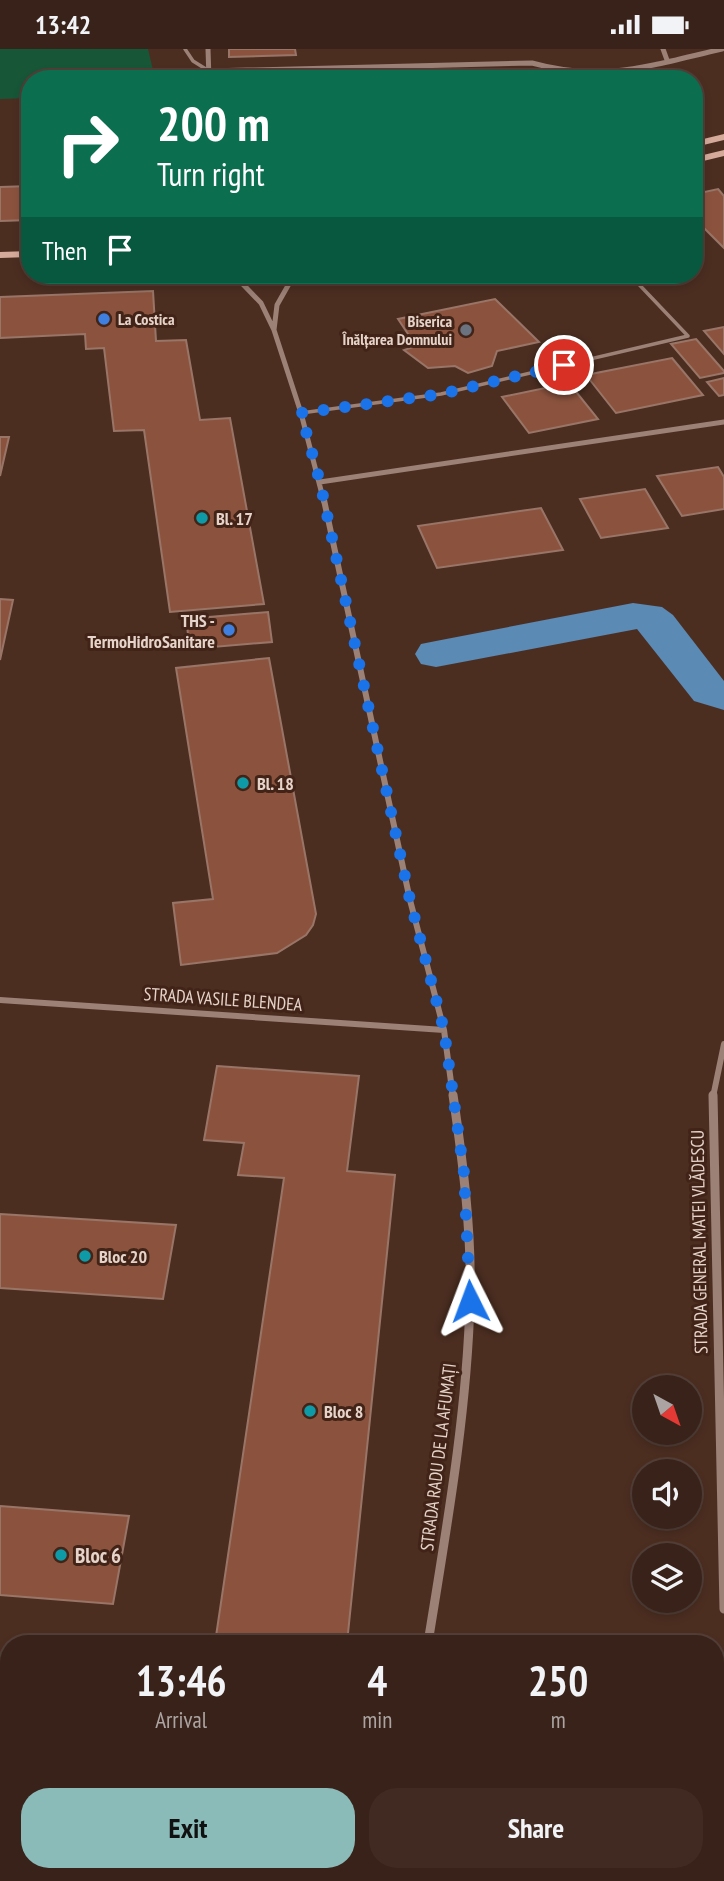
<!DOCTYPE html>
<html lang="en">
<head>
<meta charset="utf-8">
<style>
	:root { --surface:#392219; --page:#402a22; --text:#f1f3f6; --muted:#aba4a2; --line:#533f38; --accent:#8bbbb9 }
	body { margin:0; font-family:"PT Sans Narrow",sans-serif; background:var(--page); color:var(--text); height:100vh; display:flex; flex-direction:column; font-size:26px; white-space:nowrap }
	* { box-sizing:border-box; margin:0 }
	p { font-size:23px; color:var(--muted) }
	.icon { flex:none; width:38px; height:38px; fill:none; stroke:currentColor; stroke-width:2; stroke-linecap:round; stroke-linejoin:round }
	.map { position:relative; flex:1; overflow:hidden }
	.panel { position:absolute; left:0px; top:1586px; width:724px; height:247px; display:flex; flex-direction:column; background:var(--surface); border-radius:28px 28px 0 0; box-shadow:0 4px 10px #0003,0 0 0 2px var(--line) }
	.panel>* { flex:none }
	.top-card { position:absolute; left:21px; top:21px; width:682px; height:214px; border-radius:28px; box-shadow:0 4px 10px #0003,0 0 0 2px var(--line); background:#0b6e4f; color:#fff; overflow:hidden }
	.needle { width:46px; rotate:140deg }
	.controls { position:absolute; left:632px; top:1326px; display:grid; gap:14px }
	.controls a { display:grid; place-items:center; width:70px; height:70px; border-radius:50%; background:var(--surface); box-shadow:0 4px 10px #0003,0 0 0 2px var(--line); font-size:35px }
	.pin { position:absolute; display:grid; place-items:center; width:60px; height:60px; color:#fff; margin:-30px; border:4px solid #fff; border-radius:50%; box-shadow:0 2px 7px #0007 }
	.me { position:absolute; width:77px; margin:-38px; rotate:357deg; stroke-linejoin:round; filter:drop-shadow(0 0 5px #0008) }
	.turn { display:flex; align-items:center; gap:24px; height:147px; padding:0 21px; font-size:32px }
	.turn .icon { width:91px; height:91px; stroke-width:2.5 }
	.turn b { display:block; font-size:49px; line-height:60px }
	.then { display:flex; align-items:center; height:66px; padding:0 21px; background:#0003; gap:14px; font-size:26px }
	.eta { display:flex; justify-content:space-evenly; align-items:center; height:119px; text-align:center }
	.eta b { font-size:42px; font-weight:600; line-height:49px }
	.primary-button { display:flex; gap:14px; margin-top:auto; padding:14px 21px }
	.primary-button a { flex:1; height:80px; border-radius:28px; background:var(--accent); color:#111; font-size:28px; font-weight:600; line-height:80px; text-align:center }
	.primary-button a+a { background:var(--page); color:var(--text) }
	.status { display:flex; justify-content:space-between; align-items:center; height:49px; padding:0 35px; background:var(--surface); direction:ltr }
	.status svg { height:19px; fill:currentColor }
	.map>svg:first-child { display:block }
</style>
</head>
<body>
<div class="status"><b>13:42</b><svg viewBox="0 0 49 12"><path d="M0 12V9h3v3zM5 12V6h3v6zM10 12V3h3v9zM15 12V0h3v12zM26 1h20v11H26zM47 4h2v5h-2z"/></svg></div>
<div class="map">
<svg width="724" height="1832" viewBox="0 0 724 1832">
	<rect width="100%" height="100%" fill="#4c2e21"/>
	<path fill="#185638" d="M0 0H148L155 30H30V49L0 50Z"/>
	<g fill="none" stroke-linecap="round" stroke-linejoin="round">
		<path fill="#5b8ab4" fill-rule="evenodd" d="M633 554 662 558 673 566 724 632V661L694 652 637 580 436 618 421 615 415 605 421 595 436 592Z"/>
	</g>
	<path fill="#8b533e" stroke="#997568" stroke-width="2" d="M229 0H295L296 6 229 8Z
		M30 137V171L0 172V138Z
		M718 140 724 147V199L695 170V145Z
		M153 242 156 292 186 291 200 371 230 369 264 555 170 563 144 381 114 382 104 299 86 300 85 285 0 289V248Z
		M495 250 539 293 497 302 492 317 468 324 455 317 428 319 404 301 416 297 398 270Z
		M724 278V305L704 282Z
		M696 290 724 322V324L700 329 671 295Z
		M672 309 703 346 616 364 586 326Z
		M724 329V346L719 347 707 333Z
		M569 334 598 370 529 384 502 348Z
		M0 388H9L0 427Z
		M718 418 724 428V460L682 467 657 427Z
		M645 440 668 479 601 489 580 450Z
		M541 459 563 501 437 519 418 477Z
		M0 550 13 551 0 611Z
		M268 563 272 593 190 600 186 570Z
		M269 609 316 865 313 876 306 886 277 904 181 916 173 854 213 850 176 619Z
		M217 1017 359 1027 347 1122 395 1126 347 1594H215L284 1129 238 1126 244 1094 204 1091Z
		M0 1165 176 1176 163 1250 0 1239Z
		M0 1457 129 1467 113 1555 0 1546Z
		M0 1715 9 1716V1821L0 1820Z
		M182 1824H323L322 1832H181Z"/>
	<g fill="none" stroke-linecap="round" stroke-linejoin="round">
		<path stroke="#9c8177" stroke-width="3.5" d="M185 0 193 12 209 22
			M301 364 441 345 688 287 630 226"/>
		<path stroke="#9c8177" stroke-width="5" d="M208 0 209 30
			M663 0 667 11
			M209 22 532 14C603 34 652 16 722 0
			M234 226 261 254 274 281 301 364 324 453
			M274 281 277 256 294 226
			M320 433 724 373"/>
		<path stroke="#9c8177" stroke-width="6" d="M324 451 410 851 444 981 453 1048
			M0 951 444 981
			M713 1048 724 995"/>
		<path stroke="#9c8177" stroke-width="9" d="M713 1046 724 1560
			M428 1594C446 1482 467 1365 470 1252 472 1184 463 1114 453 1046
			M391 1832 392 1824"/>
		<path fill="#d5aa9b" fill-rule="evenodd" d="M724 85V91L695 98V92Z
			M724 101V107L695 114V108Z
			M30 202V208L0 209V203Z
			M227 226H284C271 234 240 234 227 226Z"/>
	</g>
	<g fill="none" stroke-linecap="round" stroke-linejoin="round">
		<path stroke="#1a73e8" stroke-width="12" stroke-dasharray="0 21.6" d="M470 1252 464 1124 444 981 410 851 320 433 301 364 441 345 564 316"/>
	</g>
	<g fill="#3f7fe0" stroke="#412417" stroke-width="2.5">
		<circle cx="104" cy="270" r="7"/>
		<circle cx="229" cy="581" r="7"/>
	</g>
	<circle fill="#6b7280" stroke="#412417" stroke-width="2.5" cx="466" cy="281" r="7"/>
	<g fill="#0f9aa8" stroke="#412417" stroke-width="2.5">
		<circle cx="202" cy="469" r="7"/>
		<circle cx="243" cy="734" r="7"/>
		<circle cx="85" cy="1207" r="7"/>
		<circle cx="310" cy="1362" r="7"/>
		<circle cx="61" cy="1506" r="7"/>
	</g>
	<g text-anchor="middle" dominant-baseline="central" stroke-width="6" stroke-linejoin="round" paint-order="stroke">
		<g font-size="16" font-weight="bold" fill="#e6d3ca" stroke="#412417" text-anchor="start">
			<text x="118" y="270">La Costica</text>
			<text x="452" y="272" text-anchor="end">Biserica<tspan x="452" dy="18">Înălțarea Domnului</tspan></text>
		</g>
		<g font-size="18" font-weight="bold" fill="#e6d3ca" stroke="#412417" text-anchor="start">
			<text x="216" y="469">Bl. 17</text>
			<text x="215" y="571" text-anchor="end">THS -<tspan x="215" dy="21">TermoHidroSanitare</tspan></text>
			<text x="257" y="734">Bl. 18</text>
			<text x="99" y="1207">Bloc 20</text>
			<text x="324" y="1362">Bloc 8</text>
		</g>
		<g font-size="18" fill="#e6d3ca" stroke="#412417">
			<text transform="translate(223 950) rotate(4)">STRADA VASILE BLENDEA</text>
			<text transform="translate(699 1193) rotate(-91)">STRADA GENERAL MATEI VLĂDESCU</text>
			<text transform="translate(438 1408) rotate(-83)">STRADA RADU DE LA AFUMAȚI</text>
		</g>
		<g font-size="21" font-weight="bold" fill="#e6d3ca" stroke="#412417" text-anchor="start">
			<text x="75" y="1506">Bloc 6</text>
		</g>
	</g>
</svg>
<div class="controls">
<a><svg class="needle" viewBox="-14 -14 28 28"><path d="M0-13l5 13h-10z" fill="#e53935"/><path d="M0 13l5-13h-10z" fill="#aba4a2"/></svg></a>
<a><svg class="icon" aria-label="sound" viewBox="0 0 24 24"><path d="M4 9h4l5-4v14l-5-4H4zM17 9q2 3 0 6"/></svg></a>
<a><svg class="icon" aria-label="layers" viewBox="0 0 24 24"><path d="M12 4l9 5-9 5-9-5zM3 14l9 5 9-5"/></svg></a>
</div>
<div class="pin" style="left:564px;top:316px;background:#d93025"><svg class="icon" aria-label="arrive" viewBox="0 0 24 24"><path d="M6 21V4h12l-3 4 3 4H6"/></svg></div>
<svg class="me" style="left:470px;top:1252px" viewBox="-20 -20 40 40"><path d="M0-17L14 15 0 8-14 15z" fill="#1a73e8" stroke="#fff" stroke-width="4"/></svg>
<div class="top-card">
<div class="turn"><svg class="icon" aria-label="right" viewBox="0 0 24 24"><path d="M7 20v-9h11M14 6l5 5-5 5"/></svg><div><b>200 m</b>Turn right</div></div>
<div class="then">Then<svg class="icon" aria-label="arrive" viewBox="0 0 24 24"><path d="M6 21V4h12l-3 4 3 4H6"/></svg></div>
</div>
<section class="panel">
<div class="eta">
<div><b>13:46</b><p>Arrival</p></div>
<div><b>4</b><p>min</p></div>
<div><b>250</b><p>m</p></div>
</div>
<div class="primary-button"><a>Exit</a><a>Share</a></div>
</section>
</div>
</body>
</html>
